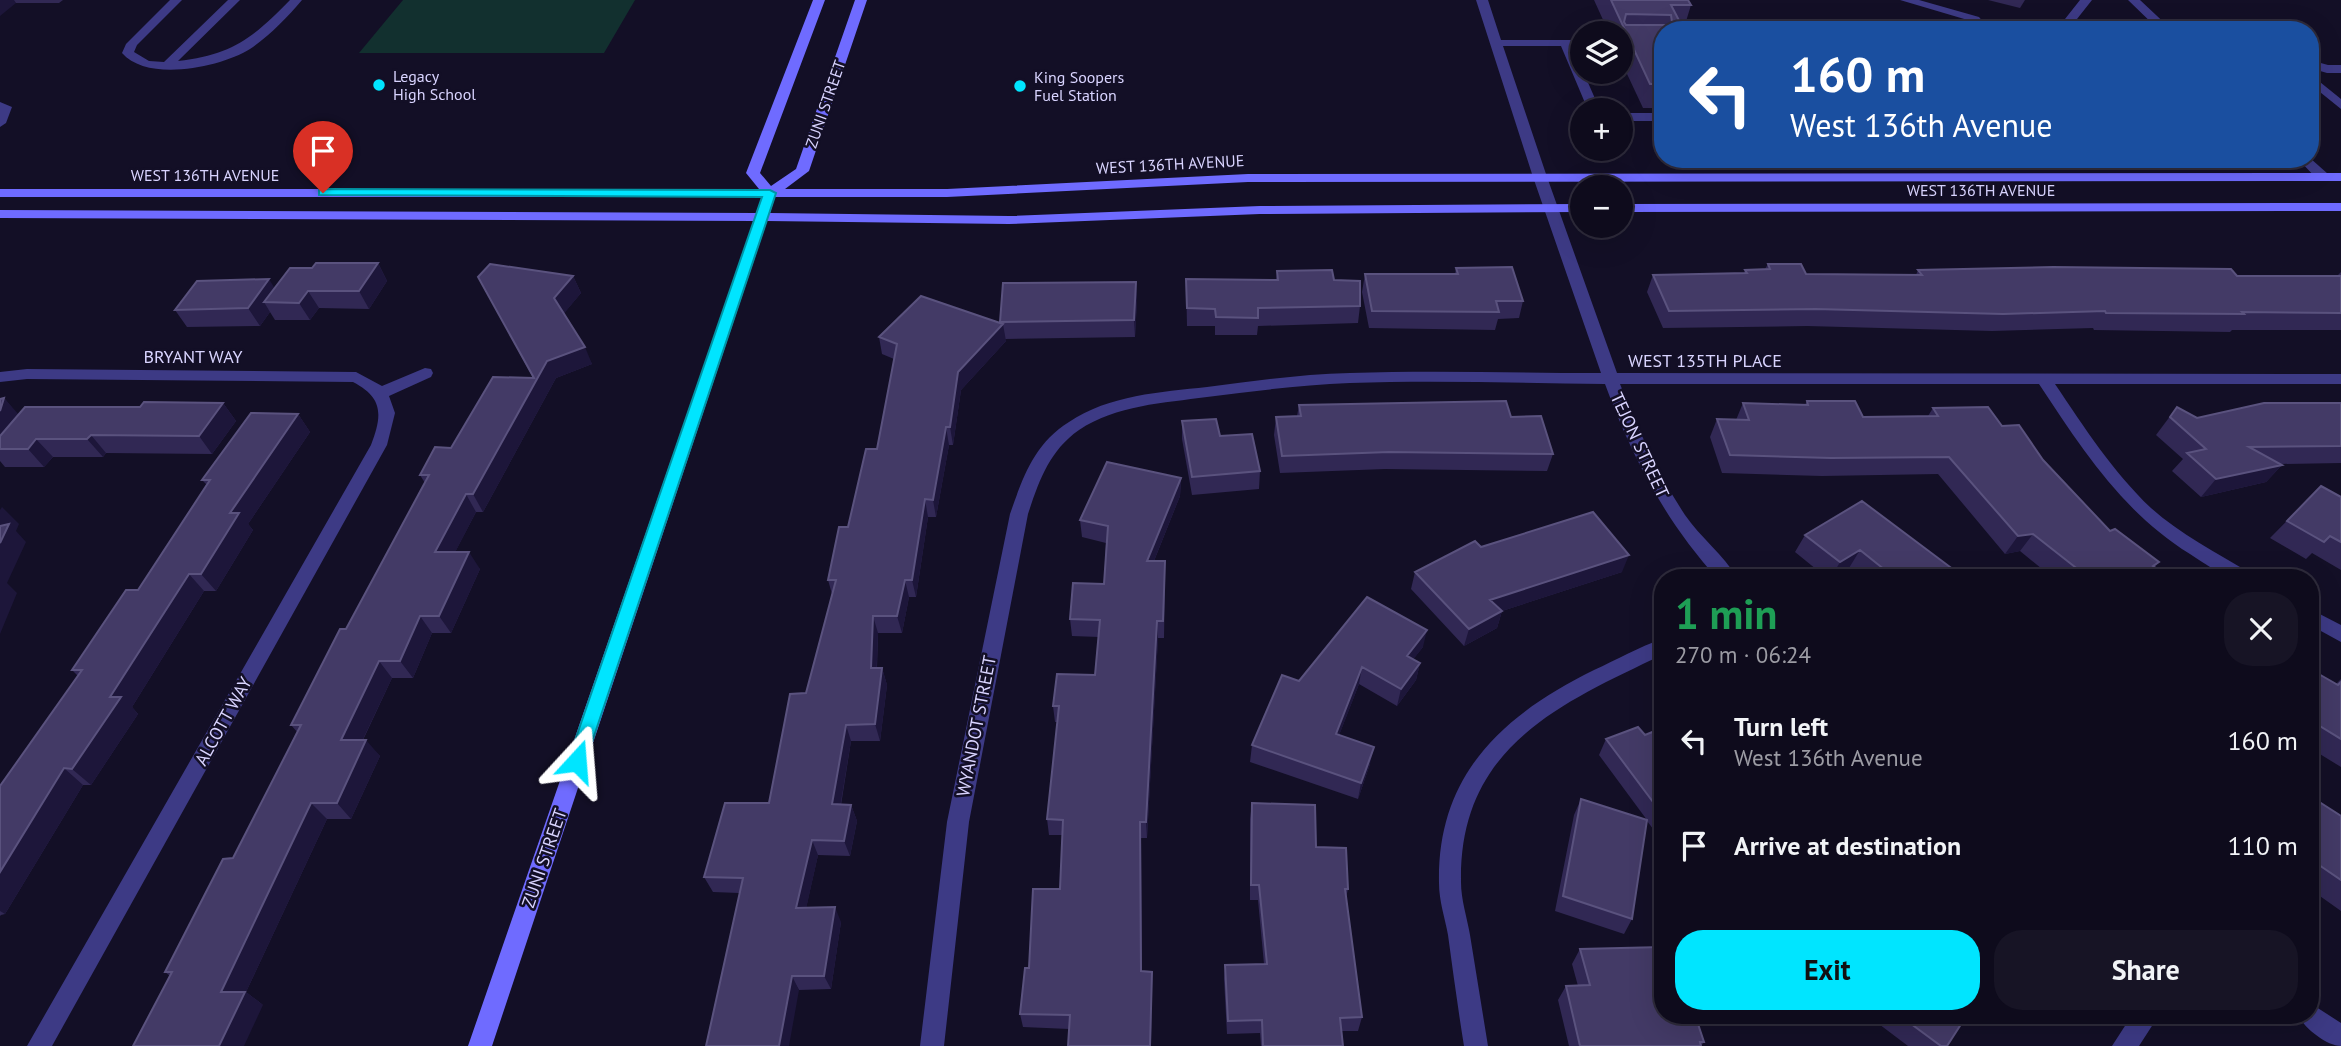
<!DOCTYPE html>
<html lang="en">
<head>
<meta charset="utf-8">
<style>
	:root { --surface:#0e0b1c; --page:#171425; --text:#f1f3f6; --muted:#9b9ba3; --line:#2e2b3b; --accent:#00e5ff }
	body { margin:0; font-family:"PT Sans",sans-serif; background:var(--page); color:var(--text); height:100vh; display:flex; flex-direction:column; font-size:26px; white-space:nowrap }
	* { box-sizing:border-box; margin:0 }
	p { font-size:23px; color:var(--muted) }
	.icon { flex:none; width:38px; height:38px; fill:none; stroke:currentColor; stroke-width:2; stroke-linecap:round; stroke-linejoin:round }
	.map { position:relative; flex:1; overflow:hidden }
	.details { position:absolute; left:1654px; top:569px; width:665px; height:455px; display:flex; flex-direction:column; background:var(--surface); border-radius:28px; box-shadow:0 7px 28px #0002,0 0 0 2px var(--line) }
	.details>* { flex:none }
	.top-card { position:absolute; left:1654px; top:21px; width:665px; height:147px; border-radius:28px; box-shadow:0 7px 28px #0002,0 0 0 2px var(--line); background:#1a4fa0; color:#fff; overflow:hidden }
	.buttons { position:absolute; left:1570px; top:21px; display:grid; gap:14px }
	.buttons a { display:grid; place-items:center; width:63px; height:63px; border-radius:50%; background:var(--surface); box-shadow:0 7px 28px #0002,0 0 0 2px var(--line); font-size:35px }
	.pin { position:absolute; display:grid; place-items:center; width:60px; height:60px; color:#fff; margin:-72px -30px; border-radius:50% 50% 50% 0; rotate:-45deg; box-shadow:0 0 7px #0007 }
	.pin .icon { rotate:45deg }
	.me { position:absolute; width:77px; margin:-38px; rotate:19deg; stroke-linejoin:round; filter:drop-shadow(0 0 5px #0008) }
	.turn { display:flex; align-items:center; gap:24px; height:147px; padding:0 21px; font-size:32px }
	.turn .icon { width:91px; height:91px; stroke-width:2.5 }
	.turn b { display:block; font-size:49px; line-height:60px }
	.round { display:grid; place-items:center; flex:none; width:74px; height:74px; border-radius:28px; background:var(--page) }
	.headline { display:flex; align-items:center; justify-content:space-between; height:119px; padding:0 21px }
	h1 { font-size:42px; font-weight:800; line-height:52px; color:#1e9e55 }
	.primary-button { display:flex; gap:14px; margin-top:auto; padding:14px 21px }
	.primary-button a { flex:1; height:80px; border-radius:28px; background:var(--accent); color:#111; font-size:28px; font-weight:800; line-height:80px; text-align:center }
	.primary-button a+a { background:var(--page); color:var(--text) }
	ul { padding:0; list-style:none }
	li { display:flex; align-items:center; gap:21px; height:105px; padding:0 21px }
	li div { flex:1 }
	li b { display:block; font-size:26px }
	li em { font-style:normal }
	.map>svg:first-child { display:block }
</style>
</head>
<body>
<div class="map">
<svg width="2341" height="1046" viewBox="0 0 2341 1046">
	<rect width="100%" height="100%" fill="#130f26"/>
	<path fill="#12302f" d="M403 0H635L604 53H359Z"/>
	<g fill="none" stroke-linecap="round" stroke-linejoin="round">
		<path fill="#3d3a85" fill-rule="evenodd" d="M170 0H182L137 45 134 52 149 61 164 62 228 0H240L178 61C232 55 253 38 290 0H302C287 18 269 36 250 49 221 67 148 83 122 53L126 44Z
			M1476 0H1488L1501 40H1582V46H1572L1600 110H1588L1561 46H1503L1547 177 1545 180H1535L1533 177Z
			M1900 0H1919L1979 17 1990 30H1978L1971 21Z
			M2080 0H2092L2077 19 2085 30H2073L2065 19Z
			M2128 0H2140L2172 30H2159Z
			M2310 60 2328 65H2341V73H2327L2310 68Z
			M2310 74 2341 99V109L2310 84Z
			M0 102 12 107 6 123 0 127Z
			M1620 113H1654L1660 117 1654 121H1620Z
			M2310 158 2328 174V180H2318L2298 159Z"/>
		<path fill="#3d3a85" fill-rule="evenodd" d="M1540 173 1547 177 1617 373 2341 374V384H2055C2084 427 2113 472 2151 508 2180 534 2217 553 2250 573L2253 578C2223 578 2215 570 2190 554 2122 512 2082 449 2039 384H1620C1638 429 1658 474 1685 515 1700 537 1724 555 1737 578H1717C1665 521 1631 455 1605 384 1520 383 1434 380 1350 383 1302 385 1254 391 1207 397 1164 403 1116 405 1079 430 1049 451 1039 481 1028 514L969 822 944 1046H920L947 822 1010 514C1023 477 1034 444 1069 422 1109 395 1161 392 1207 387 1255 381 1302 374 1350 373 1434 370 1518 373 1601 373L1533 177Z
			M425 368 431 369 433 373 431 377 389 396 395 413 387 445 52 1046H27L371 445C382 416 384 398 353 382L27 379 0 382V372L27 369 356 372 382 386Z
			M2310 609 2341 625V642L2310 625Z
			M1662 639V655C1557 705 1459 748 1461 882 1461 900 1467 917 1470 935 1476 972 1482 1009 1488 1046H1464C1458 1009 1453 972 1448 935 1445 918 1439 901 1439 883 1437 774 1503 715 1594 670 1616 660 1639 647 1662 639Z
			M2310 1003 2341 1023V1046C2327 1046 2304 1028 2298 1015H2310Z
			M2132 1015H2159L2139 1046H2112Z"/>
		<path fill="#6f6bff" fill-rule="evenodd" d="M813 0H825L760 173 771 186 796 169 855 0H867L809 171 785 189H947L1248 174 2341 173V181L1248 182 947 197H775L770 213 1009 216 1260 206 1582 204V212L1260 214 1009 224 767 221 492 1046H468L754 221 0 218V210L756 213 762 197H0V189H759L746 173Z
			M2341 203V211L1620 212V204Z"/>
	</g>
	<path fill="#312854" d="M0 0H63L59 3H16Z
		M1594 0H1688L1691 5 1684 28 1662 30V108H1643L1620 59V33H1609Z
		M1988 0H2025L2020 8Z
		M378 263 387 281 369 309 319 308 310 320H275L270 312 260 326 187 327 175 310 275 288 312 268Z
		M1768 264 1806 274 1916 275 1918 270 2237 276H2337L2341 272V330H2232L2230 332 2094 330 2093 328 1992 331 1807 326 1663 328 1647 292 1653 275 1744 273 1745 270 1765 269Z
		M1456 268 1523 301 1519 318 1498 319 1495 330 1369 328 1362 292 1365 274H1455Z
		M1277 271 1334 280 1360 306 1358 323 1258 326 1257 335H1215V326H1187L1186 279 1276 280Z
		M573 276 581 293 564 313 592 364 556 378 483 512H476L455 552 480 569 451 633H432L413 678H392L363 740 380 756 351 819H327L246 992 263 1005 170 976 165 972 233 858 298 733 291 725 346 629 425 483 420 475 533 378 478 277Z
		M1136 282 1137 300 1135 337 1005 339 1006 341 961 390 953 445H949L936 517H928L916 597H909L902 633H878L877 668H882L887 685 880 741H851L841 805H851L857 821 850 856 818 855 806 908 841 922 831 989 799 990 739 893 713 892 704 877 769 803 806 693 832 594 828 580 877 449 894 359 882 354 879 337 1000 323 1003 283Z
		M4 398 18 415 223 403 236 421 212 454 106 453 103 457H53L44 467H5L0 461V399Z
		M1807 401 1863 417 1928 416 1933 408 2002 426 2043 460 2110 531 2159 562 2155 567 2169 578H2053L2020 551 2005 554 1938 474 1822 476 1722 473 1710 437 1717 419 1736 420 1743 403 1805 405Z
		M2341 403V463L2280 464 2282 465 2266 482 2201 497 2172 471 2183 459 2156 435 2177 407 2197 418Z
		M1299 405 1511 417 1553 454 1547 471 1385 469 1280 473 1274 435 1276 417 1297 416Z
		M298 414 310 432 248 524 253 530 216 591H204L132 707 138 714 91 785H83L5 914 1 915 0 916V786L78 676 72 670 138 590 207 485 202 480Z
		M1182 421 1220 436 1260 471 1259 489 1192 495 1182 439Z
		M1181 478 1180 496 1154 561H1165V578L1164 638H1158L1147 838H1141L1142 971 1152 972 1151 1046H1068L1069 1029 1023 1027 1020 1014 1029 968 1060 889 1062 835H1049L1047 819 1058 722H1055L1053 706 1095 675 1099 637 1072 636 1070 619 1104 584 1106 543 1082 537 1080 520Z
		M2321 486 2341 497V570L2312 553 2306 559 2270 538Z
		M1805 535 1958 573 1979 578H1862L1849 568 1833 578H1827L1795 552Z
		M1481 547 1622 572 1502 611 1497 628 1464 646 1411 589 1415 572Z
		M1423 647 1413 659 1420 663 1416 680 1397 706 1359 684 1339 735 1370 764 1358 799 1250 762 1252 745 1299 681Z
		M2310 669 2336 684 2341 679V767L2310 748Z
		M1662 728V831L1657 834 1647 821 1632 919 1624 934 1555 911 1574 815 1581 799 1647 820 1599 755 1606 739 1645 735Z
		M2310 796 2341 816V911L2310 889Z
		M1252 803 1316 847 1348 889 1346 898 1362 1017 1358 1031H1342L1343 1046H1261L1260 1033 1227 1034 1224 979 1225 965 1264 964 1258 900H1250V819Z
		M1580 949 1704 1042 1701 1046H1569L1558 1000 1566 986H1578L1572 964Z
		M1867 1015H1967L1947 1046H1908Z"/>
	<path fill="#1d163a" d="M0 0H14L16 3 0 16Z
		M378 263 387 281 369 309 359 291Z
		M573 276 581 293 562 316 554 298Z
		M269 279 280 297 264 302 270 312 260 326 248 308Z
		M1136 282 1137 300 1135 337 1134 320Z
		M308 291 319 308 310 320 299 303Z
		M1003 324 1006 341 961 390 953 445 950 427 958 372Z
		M585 347 592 364 556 378 483 512 473 494 547 361Z
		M4 398 20 416 0 448V411Z
		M223 403 236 421 212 454 199 436Z
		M298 414 310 432 248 524 253 530 216 591 201 574 230 513Z
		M946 427 949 445 936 517 933 500Z
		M91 435 106 453 103 457 87 439Z
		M36 439 53 457 44 467 28 449Z
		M2282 465 2266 482 2201 497 2216 479Z
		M1181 478 1180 496 1147 578V561Z
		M466 494 476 512 446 570 435 552Z
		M925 499 928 517 916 597 912 580Z
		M2 507 19 524 16 531 26 542 7 583 17 593 0 634V510Z
		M2033 534 2020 551 2005 554 2018 536Z
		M1860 550 1849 568 1833 578H1831L1840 562Z
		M469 552 480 569 451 633 439 616Z
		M1629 555 1622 572 1502 611 1497 628 1464 646 1469 629 1490 600Z
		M189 574 204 591 132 707 138 714 91 785 72 769 110 697Z
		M905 580 909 597 902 633 897 616Z
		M420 616 432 633 413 678 400 661Z
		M873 616 878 633 876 685 871 668Z
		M1157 621 1158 638 1147 838 1146 822Z
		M1427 630 1423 647 1403 673 1407 656Z
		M379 661 392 678 355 756 341 740Z
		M1420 663 1416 680 1397 706 1401 689Z
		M1362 667 1359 684 1333 751 1336 734Z
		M882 668 887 685 880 741 875 724Z
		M846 725 851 741 838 820 832 804Z
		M366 740 380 756 351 819 337 803Z
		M1374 747 1370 764 1358 799 1361 783Z
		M64 768 83 785 5 914 0 911V872Z
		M311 803 327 819 246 992 263 1005 244 1046H219L221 992Z
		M851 805 857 821 850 856 844 841Z
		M1662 824V831L1657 834Z
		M812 840 818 855 803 923 796 908Z
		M835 907 841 922 831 989 824 976Z
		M1152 972 1151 1046H1150Z
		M792 976 799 990 789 1046H779Z"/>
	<path fill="#433a66" stroke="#5a527e" stroke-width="2" fill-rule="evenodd" d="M1611 0H1688L1691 5H1671L1684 30H1662V84H1650ZM1626 14 1671 15 1672 22 1669 25H1626L1624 22Z
		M316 263H378L359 291H308L299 303 264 302 290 268H312Z
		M490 264 573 276 554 298 585 347 547 361 473 494H466L435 552H469L439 616H420L400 661H379L341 740H366L337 803H311L221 992H245L219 1046H133L172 972H165L223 859 233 858 301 725H291L340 629H346L429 475H420L435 447 451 448 493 377 534 378 478 277Z
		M1768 264H1801L1806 274 1922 275 1918 270 2053 267 2231 269 2237 276H2341V313L2242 312 2244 314 2106 313 2105 311 2003 314 1816 309 1669 311 1653 275 1747 273 1745 270 1770 269Z
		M1512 267 1523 301H1496L1499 312 1372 311 1365 274H1458L1456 268Z
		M1332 270 1334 280 1360 281V306L1258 308V318L1216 317 1215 309 1187 308 1186 279 1278 280 1277 271Z
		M269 279 248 308 175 310 197 281Z
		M1136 282 1134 320 1000 322 1003 283Z
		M921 296 1003 324 958 372 950 427H946L933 500 925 499 912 580H905L897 616H873L871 668H882L875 724 846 725 832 804 851 805 844 841 812 840 796 908 835 907 824 976H792L779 1046H706L743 878 704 877 725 803H769L790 694 806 693 836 580H828L839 527H848L866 449H877L897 344 879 337Z
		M4 398 0 411V399Z
		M1506 401 1511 417 1541 416 1553 454 1389 452 1282 456 1276 417 1301 416 1299 405Z
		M1807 401H1855L1863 417 1938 416 1933 408 1988 407 2002 426 2019 425 2043 460 2110 531 2115 529 2159 562 2153 566 2169 578H2089L2033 534 2018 536 1949 457 1831 458 1730 455 1717 419 1749 420 1743 403 1808 405Z
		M144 402 223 403 199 436 91 435 87 439H36L28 449H0V436L25 407H140Z
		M2264 403H2341V446L2249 447 2282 465 2216 479 2187 453 2206 449 2170 417 2177 407 2197 418Z
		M251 413 298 414 230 513H239L201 574H189L110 697H121L72 769 64 768 0 872V786L82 670H72L126 590H138L210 480H202Z
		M1216 419 1220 436 1252 434 1260 471 1192 477 1182 421Z
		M1107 462 1181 478 1147 561H1165L1163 621H1157L1146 822H1140L1141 971 1152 972 1150 1046H1068L1070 1015 1020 1014 1025 968H1029L1033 889H1060L1063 820 1047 819 1059 706H1053L1057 674 1095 675 1100 620 1070 619 1073 583 1104 584 1108 526 1080 520Z
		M2321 486 2341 497V542L2330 536 2324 542 2287 521Z
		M1862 501 1958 573 1970 571 1979 578H1895L1860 550 1840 562 1805 535Z
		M1593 512 1629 555 1490 600 1502 611 1469 629 1415 572 1475 541 1481 547Z
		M9 524 0 543V526Z
		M1367 597 1427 630 1407 656 1420 663 1401 689 1362 667 1336 734 1374 747 1361 783 1252 745 1282 675 1299 681Z
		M2310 669 2338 685 2341 682V739L2310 720Z
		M1638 727 1645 735 1662 728V814L1606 739Z
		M2310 796 2341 816V880L2319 865 2310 876Z
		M1581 799 1647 820 1632 919 1563 896Z
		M1252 803 1315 805 1316 847 1346 848 1348 889H1345L1362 1017 1340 1018 1343 1046H1263L1262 1020 1228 1021 1225 965 1267 964 1259 885H1251Z
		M1662 947V1015H1695L1704 1042H1700L1701 1046H1580L1566 986 1590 985 1580 949Z
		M1899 1015H1967L1947 1046H1941Z"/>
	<path fill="#00e5ff" stroke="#0095a6" stroke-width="2" d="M323 189 770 190 776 193 584 766 577 769 571 766 568 761 762 197 319 195V190Z"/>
	<g fill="#00e5ff" stroke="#130f26" stroke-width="2.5">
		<circle cx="379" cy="85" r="7"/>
		<circle cx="1020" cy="86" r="7"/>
	</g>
	<g text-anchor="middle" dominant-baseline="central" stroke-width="5" stroke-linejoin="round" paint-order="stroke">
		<g font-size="16" fill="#d9d4ff" stroke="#130f26" text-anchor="start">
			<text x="393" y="76">Legacy<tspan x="393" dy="18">High School</tspan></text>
			<text x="1034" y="77">King Soopers<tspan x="1034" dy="18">Fuel Station</tspan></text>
		</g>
		<g font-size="16" fill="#d9d4ff" stroke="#130f26">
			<text transform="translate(825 104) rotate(-71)">ZUNI STREET</text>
			<text transform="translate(1170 164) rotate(-3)">WEST 136TH AVENUE</text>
			<text x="205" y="175">WEST 136TH AVENUE</text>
			<text x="1981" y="190">WEST 136TH AVENUE</text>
		</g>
		<g font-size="18" fill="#d9d4ff" stroke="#130f26">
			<text x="193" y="356">BRYANT WAY</text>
			<text x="1705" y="360">WEST 135TH PLACE</text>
			<text transform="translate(1640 445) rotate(65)">TEJON STREET</text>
			<text transform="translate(223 721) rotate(-61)">ALCOTT WAY</text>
			<text transform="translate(976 726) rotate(-79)">WYANDOT STREET</text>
			<text transform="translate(544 858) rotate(-71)">ZUNI STREET</text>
		</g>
	</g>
</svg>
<div class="buttons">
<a><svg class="icon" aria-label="layers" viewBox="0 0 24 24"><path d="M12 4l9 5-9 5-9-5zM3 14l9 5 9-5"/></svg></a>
<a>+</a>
<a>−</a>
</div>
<div class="pin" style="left:323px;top:193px;background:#d93025"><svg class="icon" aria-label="arrive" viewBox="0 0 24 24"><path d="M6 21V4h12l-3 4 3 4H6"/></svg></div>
<svg class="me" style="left:577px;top:761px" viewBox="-20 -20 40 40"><path d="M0-17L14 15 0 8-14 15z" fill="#00e5ff" stroke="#fff" stroke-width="4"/></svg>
<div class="top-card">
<div class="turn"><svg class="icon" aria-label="left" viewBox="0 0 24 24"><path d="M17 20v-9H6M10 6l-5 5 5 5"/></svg><div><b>160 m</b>West 136th Avenue</div></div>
</div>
<section class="details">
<div class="headline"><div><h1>1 min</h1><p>270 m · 06:24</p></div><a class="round"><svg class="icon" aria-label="close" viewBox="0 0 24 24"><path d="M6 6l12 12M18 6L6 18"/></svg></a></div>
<ul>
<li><svg class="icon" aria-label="left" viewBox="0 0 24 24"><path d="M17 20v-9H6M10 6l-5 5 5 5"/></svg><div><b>Turn left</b><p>West 136th Avenue</p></div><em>160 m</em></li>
<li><svg class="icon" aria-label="arrive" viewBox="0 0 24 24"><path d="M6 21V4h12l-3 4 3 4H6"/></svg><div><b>Arrive at destination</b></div><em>110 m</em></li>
</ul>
<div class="primary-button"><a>Exit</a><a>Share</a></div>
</section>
</div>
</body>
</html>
